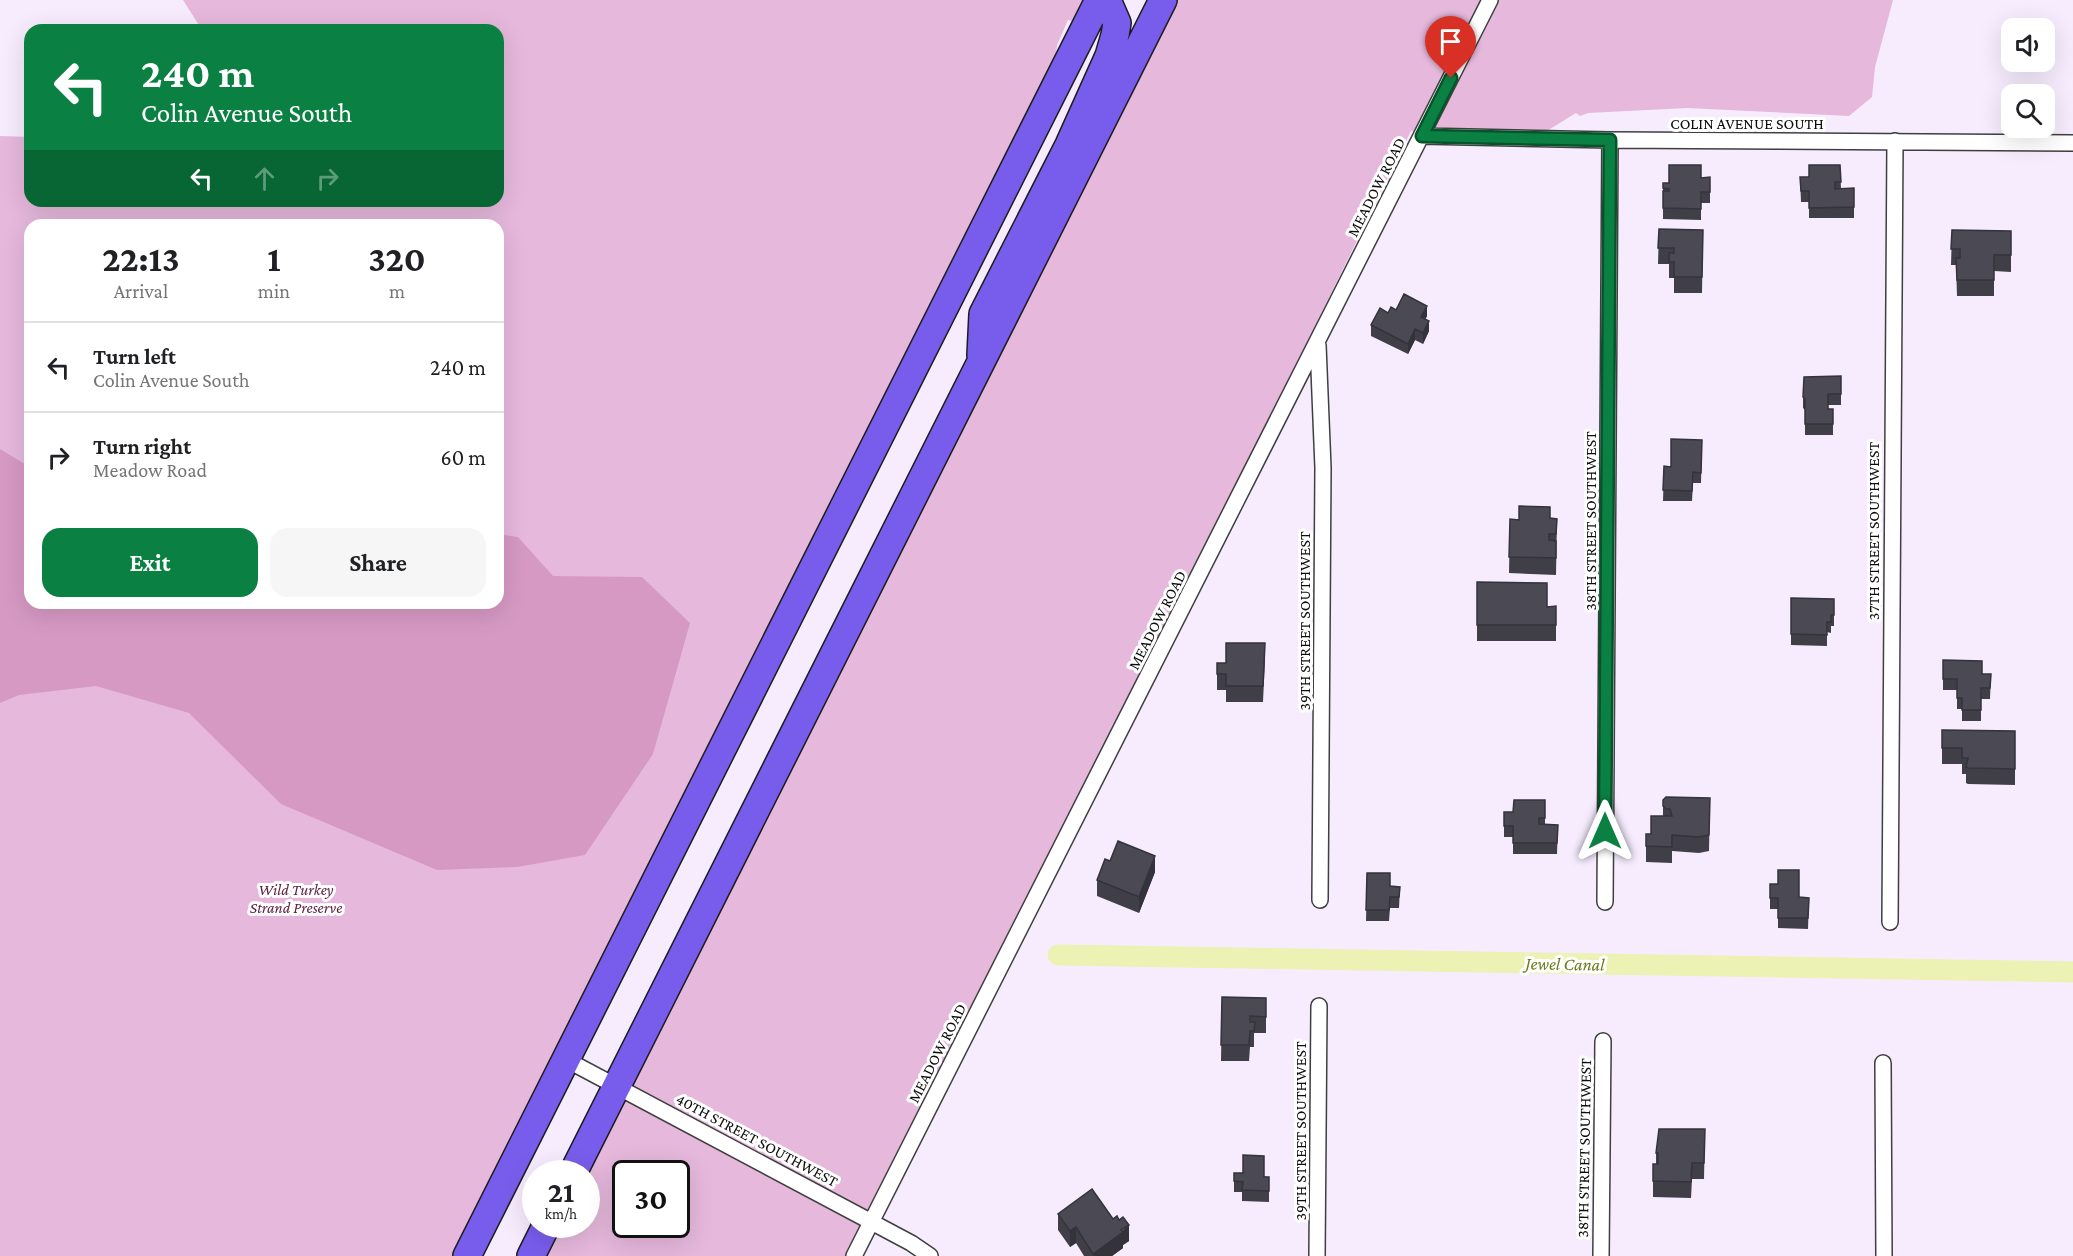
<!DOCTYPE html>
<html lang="en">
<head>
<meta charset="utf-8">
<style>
	:root { --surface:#fff; --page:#f6f6f6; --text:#202124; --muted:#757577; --line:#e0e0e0; --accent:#0b8043 }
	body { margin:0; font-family:"Crimson Pro",serif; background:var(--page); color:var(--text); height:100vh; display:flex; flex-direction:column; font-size:22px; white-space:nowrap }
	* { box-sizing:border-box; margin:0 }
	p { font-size:20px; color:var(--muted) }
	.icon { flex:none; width:33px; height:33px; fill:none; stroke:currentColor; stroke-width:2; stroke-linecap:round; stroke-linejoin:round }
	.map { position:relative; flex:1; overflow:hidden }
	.panel { position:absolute; left:24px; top:219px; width:480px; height:390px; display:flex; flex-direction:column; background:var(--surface); border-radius:18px; box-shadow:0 6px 24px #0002 }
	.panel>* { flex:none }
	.guide { position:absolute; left:24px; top:24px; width:480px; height:183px; border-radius:18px; box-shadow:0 6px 24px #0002; background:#0b8043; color:#fff; overflow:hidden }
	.tools { position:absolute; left:2001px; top:18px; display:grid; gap:12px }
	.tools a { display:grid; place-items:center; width:54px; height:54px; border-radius:12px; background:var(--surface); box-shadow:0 6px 24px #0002; font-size:30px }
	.speed { position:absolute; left:522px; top:1160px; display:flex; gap:12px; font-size:30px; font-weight:700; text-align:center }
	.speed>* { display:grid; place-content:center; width:78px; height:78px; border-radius:50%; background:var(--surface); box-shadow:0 6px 24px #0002; line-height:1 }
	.speed small { font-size:15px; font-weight:400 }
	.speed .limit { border:3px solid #111; border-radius:9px; background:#fff; color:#111 }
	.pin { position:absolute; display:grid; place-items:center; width:51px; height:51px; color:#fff; margin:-62px -26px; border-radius:50% 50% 50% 0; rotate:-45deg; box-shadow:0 0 6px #0007 }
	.pin .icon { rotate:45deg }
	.me { position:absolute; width:66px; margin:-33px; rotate:0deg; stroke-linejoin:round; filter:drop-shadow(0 0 4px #0008) }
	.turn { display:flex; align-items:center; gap:21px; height:126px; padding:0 18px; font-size:27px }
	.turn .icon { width:78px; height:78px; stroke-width:2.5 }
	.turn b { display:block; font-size:42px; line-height:51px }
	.lanes { display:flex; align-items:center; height:57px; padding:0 18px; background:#0003; justify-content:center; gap:30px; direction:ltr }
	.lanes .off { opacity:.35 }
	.eta { display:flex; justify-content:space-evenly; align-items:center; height:102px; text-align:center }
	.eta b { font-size:36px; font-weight:700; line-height:42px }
	.action { display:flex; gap:12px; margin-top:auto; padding:12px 18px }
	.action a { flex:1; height:69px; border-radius:18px; background:var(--accent); color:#fff; font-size:24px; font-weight:700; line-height:69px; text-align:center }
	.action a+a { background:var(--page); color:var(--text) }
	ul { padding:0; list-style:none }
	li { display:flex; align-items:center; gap:18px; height:90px; padding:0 18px; border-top:2px solid var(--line) }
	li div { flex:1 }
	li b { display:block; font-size:22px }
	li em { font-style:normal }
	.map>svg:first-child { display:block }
</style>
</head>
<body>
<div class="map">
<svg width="2073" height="1256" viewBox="0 0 2073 1256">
	<rect width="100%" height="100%" fill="#f6ecfe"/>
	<path fill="#e6b8dc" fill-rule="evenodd" d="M183 0H1087L1076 22 1068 20 1057 45 1055 64 454 1256H0V136L30 137V201H498V30H202ZM30 225H498V603H30Z
		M1175 0H1893L1875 67 1872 97 1849 116 1687 108 1588 113 1580 116 1576 113 1537 137 1426 134 1411 131 857 1256H543L559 1224H586V1173L987 375H990L991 367ZM626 1173H676V1224H626Z"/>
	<path fill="#d699c4" d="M0 449 23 463 30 465V603H498V534L518 537 553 576 642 577 690 623 653 754 585 855 517 867 437 870 281 804 189 713 96 686 19 695 0 703Z"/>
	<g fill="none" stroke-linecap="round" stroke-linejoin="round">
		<path stroke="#ebf2b4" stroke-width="21" d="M1058 955 2073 972"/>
		<g stroke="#3f3f3f" stroke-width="18">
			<path id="street" d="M1422 136 1610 140 2073 143
				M1318 345 1323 468 1320 900
				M1605 902 1610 140
				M1890 922 1895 141
				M565 1059 911 1243 930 1256
				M1883 1063 1884 1256
				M854 1256 1490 0
				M1317 1256 1319 1006
				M1601 1256 1603 1041"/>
		</g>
		<g stroke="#1d1d1d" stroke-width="30">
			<path id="highway" d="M981 355 983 314 1069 145 1109 56 1115 35 1117 23 1107 0
				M573 1173 1163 0
				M467 1256 1099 0
				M531 1256 547 1224"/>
		</g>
		<use href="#street" stroke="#fff" stroke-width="15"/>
		<use href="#highway" stroke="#785dec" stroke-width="27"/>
	</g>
	<path fill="#403f48" d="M1840 165 1841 189 1854 188V218H1809V202H1801L1800 177H1809Z
		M1710 177V203H1701V220L1663 219V183H1669L1701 178Z
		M1659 229 1703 230 1702 293H1674V278H1669V264H1658Z
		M1952 230 2011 231V272L1994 271V296H1957L1956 265H1951Z
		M1396 310 1427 316 1425 319 1429 331 1423 344 1415 340 1408 354 1371 336V325L1388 313Z
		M1841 376V405H1828V409H1833V435H1805V410L1803 408V397Z
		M1702 440 1701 483H1693L1692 501H1663L1664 466 1671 467Z
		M1510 519H1557L1556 575 1509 573Z
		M1477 582 1547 607 1556 606V641H1477Z
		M1791 598 1834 599V626H1831V633L1827 632V646L1791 645Z
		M1265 659 1263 702H1226V690H1217V674L1226 663Z
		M1943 660 1982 674H1991L1990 699H1981V721H1962V709H1957V690H1943Z
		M1942 730 2015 731V785L1968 784 1966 783V774H1962V764H1942Z
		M1710 798 1709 851 1699 853 1672 851V863L1646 862V834H1651L1663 816V800Z
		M1545 800V824L1558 825 1557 854H1513V837H1504V812H1513Z
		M1155 872 1139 913 1097 896V880Z
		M1367 873 1390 886 1400 887 1399 908H1390L1389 921H1366Z
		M1770 884 1799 897 1809 898 1808 929 1778 928V909H1770Z
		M1222 997 1266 998V1033H1254V1047H1250L1249 1061H1221Z
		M1705 1129 1704 1179H1692L1691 1198 1653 1197V1164H1656V1153Z
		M1234 1173 1269 1177V1202L1242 1201V1192H1234Z
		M1058 1214 1113 1219 1129 1241 1123 1245V1248L1112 1256H1084L1076 1243 1070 1247 1058 1230Z"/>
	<path fill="#34333b" d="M1427 306V316L1421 328V317Z
		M1429 321V331L1423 344V333Z
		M1415 329V340L1408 354V344Z
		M1155 856V872L1139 913V897Z
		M1129 1225V1241L1123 1245V1248L1112 1256H1093V1254Z
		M1076 1227V1243L1070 1247V1231Z"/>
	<path fill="#4b4954" stroke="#34333b" stroke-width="1.5" d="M1669 165H1701V178L1710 177V192H1701V209L1663 208V191H1669V189L1663 188V183H1669Z
		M1809 165H1840L1841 182H1835V189L1854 188V207L1809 208V191H1801L1800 177H1809Z
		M1659 229 1703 230 1702 277H1674V262H1669V253H1674V248H1658Z
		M1952 230 2011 231V255H1994V280H1957L1956 258H1960V249H1951Z
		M1404 294 1427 306 1421 317 1429 321 1423 333 1415 329 1408 344 1371 325 1380 308 1388 313 1391 307 1396 310Z
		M1841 376V394H1828V409H1833V424H1805V399L1803 397 1804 377Z
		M1671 439 1702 440 1701 473 1693 472 1692 491 1663 490 1664 466 1671 467Z
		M1519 506 1550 507V518L1557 519 1556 534H1549V540L1556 541V558L1509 557 1510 519 1519 520Z
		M1477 582 1547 583V607L1556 606V625H1477Z
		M1791 598 1834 599V615H1831V622H1827V635L1791 634Z
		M1226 643H1265L1263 686H1226V674H1217V663H1226Z
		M1943 660 1982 661V674H1991L1990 688H1981V710H1962V698H1957V679H1943Z
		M1942 730 2015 731V769L1968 768 1966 767 1968 758H1962V748H1942Z
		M1666 797 1710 798 1709 835 1699 837 1672 835V847L1646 846V834H1651V816H1672L1670 809H1666L1663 806V800Z
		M1514 800H1545V818H1539V824L1558 825 1557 843H1513V826H1504V812H1513Z
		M1118 841 1155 856 1139 897 1097 880 1105 859 1110 861Z
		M1778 870H1799V897L1809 898 1808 918H1778V898H1770V884H1778Z
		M1367 873H1390V886L1400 887 1399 897H1390L1389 910H1366Z
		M1222 997 1266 998V1017L1250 1016V1022H1255L1254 1031H1250L1249 1045H1221Z
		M1659 1129H1705L1704 1163H1692L1691 1182 1653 1181V1164H1658V1153H1656Z
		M1243 1155 1264 1156V1177H1269V1191L1242 1190 1243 1182 1234 1181V1173H1243Z
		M1092 1189 1113 1219 1117 1216 1119 1220 1123 1217 1129 1225 1121 1230 1123 1232 1093 1254 1076 1227 1070 1231 1058 1214Z"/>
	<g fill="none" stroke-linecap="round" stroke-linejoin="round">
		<g stroke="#07532c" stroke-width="15">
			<path id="route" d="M1451 78 1422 136 1610 140 1605 831"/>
		</g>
		<use href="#route" stroke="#0b8043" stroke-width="10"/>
	</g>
	<g text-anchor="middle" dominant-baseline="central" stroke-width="6" stroke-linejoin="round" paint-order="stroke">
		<g font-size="16" fill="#0c0c0c" stroke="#fff">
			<text x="1747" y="123">COLIN AVENUE SOUTH</text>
			<text transform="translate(1376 187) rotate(-63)">MEADOW ROAD</text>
			<text transform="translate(1590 521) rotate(-90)">38TH STREET SOUTHWEST</text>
			<text transform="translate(1873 531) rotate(-90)">37TH STREET SOUTHWEST</text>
			<text transform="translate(1157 620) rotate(-63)">MEADOW ROAD</text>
			<text transform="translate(1304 621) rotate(-90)">39TH STREET SOUTHWEST</text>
			<text transform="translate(937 1053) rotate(-63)">MEADOW ROAD</text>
			<text transform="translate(1300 1131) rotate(-90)">39TH STREET SOUTHWEST</text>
			<text transform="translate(757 1140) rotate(28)">40TH STREET SOUTHWEST</text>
			<text transform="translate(1584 1148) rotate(-89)">38TH STREET SOUTHWEST</text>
		</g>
		<g font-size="16" font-style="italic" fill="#60213e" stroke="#fff">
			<text x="296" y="889">Wild Turkey<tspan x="296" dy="18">Strand Preserve</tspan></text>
		</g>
		<g font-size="18" font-style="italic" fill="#6b7b1b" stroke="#fff">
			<text transform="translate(1565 964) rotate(1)">Jewel Canal</text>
		</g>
	</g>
</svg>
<div class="tools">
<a><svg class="icon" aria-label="sound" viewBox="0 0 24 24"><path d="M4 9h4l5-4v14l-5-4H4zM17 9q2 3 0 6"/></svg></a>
<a><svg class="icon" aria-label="search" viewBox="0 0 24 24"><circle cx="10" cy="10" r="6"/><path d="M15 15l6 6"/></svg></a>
</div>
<div class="speed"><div>21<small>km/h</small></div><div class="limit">30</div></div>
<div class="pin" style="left:1451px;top:78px;background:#d93025"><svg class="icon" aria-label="arrive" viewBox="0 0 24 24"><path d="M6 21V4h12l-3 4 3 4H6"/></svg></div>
<svg class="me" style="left:1605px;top:831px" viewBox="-20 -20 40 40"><path d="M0-17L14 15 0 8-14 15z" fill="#0b8043" stroke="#fff" stroke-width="4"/></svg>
<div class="guide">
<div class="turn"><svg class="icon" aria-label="left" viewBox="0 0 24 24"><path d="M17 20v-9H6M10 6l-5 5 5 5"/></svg><div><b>240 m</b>Colin Avenue South</div></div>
<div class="lanes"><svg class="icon" aria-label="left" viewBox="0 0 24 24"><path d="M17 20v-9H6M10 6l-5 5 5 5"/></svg><svg class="icon off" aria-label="ahead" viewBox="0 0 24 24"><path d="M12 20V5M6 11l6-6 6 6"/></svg><svg class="icon off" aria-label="right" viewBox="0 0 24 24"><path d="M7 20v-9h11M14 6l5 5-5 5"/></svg></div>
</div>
<section class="panel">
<div class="eta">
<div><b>22:13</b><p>Arrival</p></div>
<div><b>1</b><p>min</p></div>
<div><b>320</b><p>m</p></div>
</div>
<ul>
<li><svg class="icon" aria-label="left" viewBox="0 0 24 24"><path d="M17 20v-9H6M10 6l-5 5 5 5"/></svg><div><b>Turn left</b><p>Colin Avenue South</p></div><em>240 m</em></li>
<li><svg class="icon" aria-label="right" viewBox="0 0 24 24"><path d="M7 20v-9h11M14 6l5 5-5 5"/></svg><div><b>Turn right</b><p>Meadow Road</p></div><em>60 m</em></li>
</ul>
<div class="action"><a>Exit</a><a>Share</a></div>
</section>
</div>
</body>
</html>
